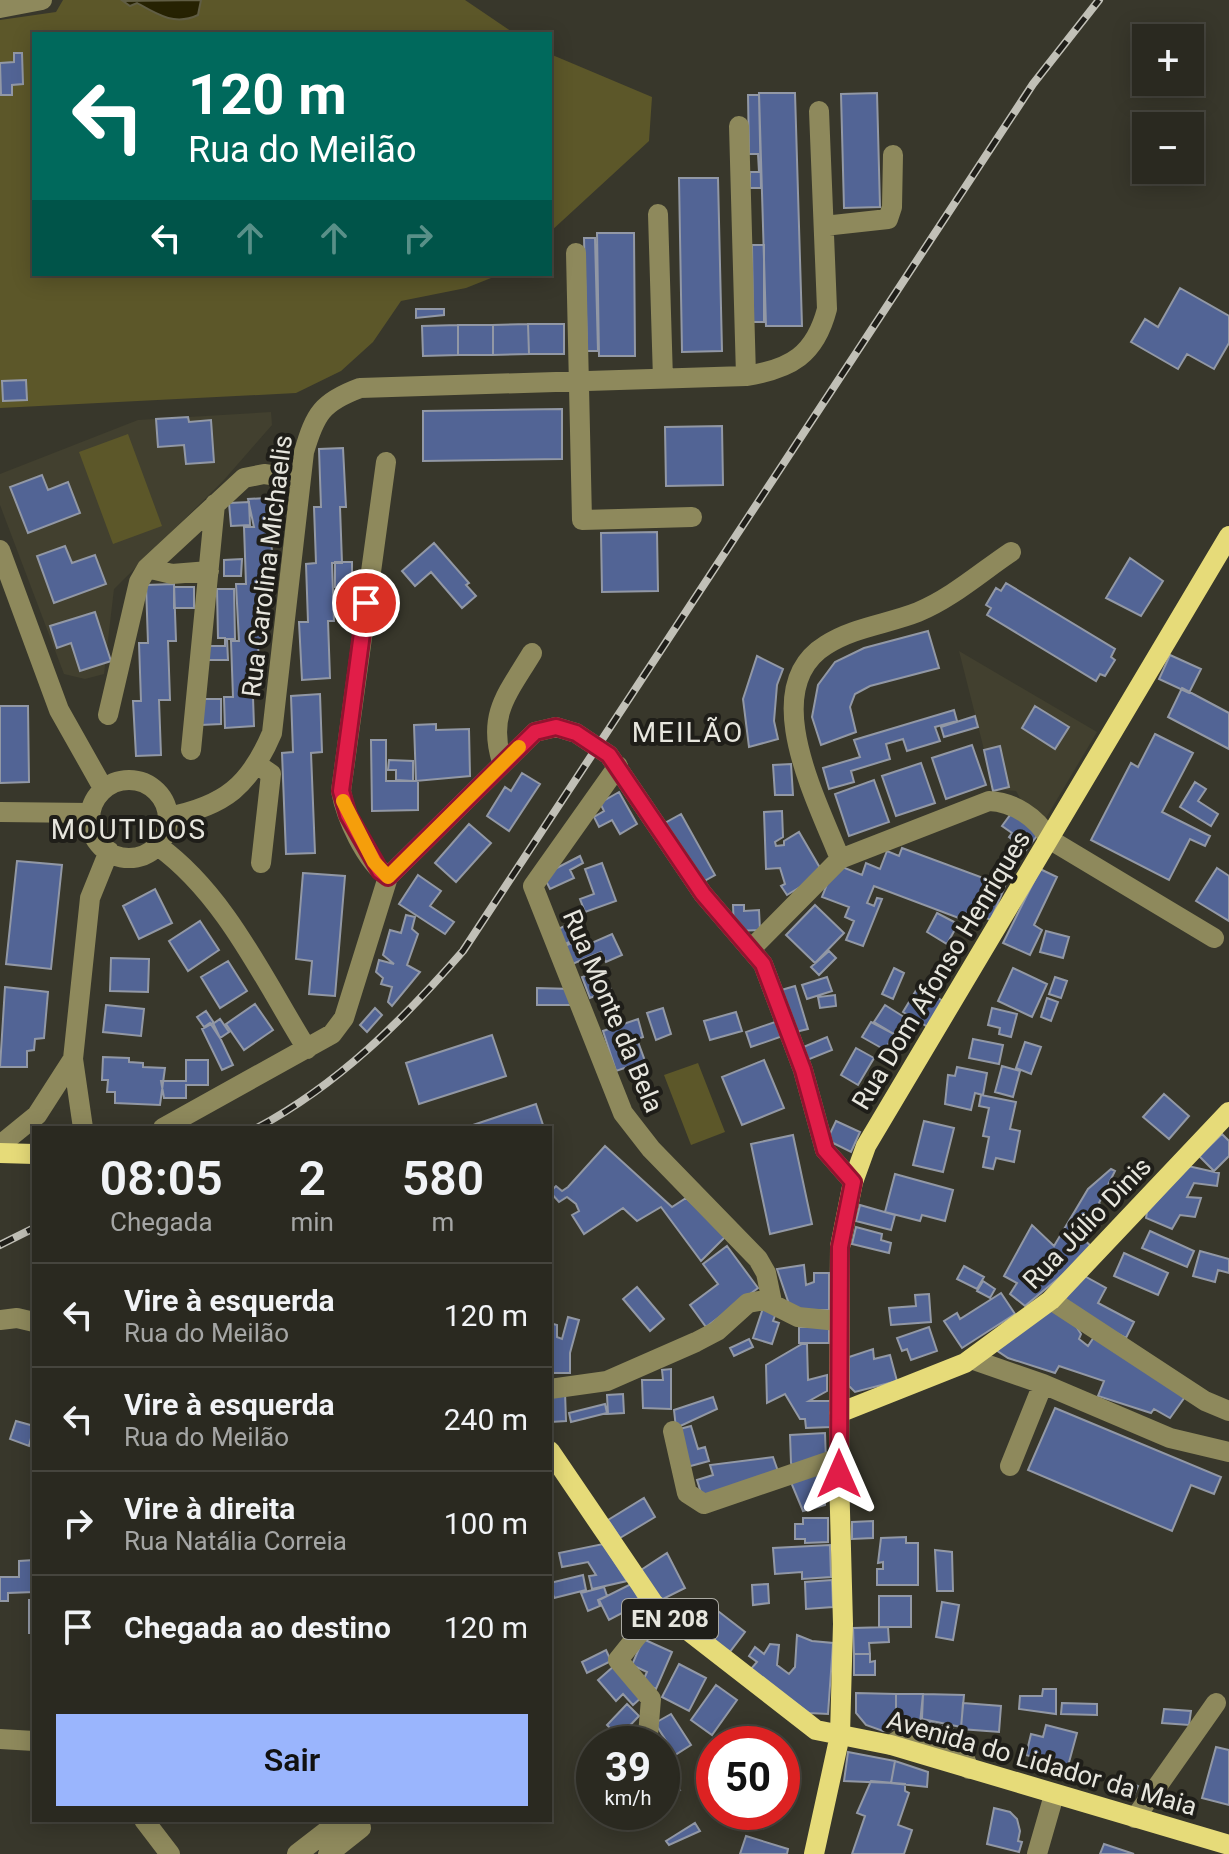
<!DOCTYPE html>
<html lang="pt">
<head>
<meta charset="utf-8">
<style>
	:root { --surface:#2a2920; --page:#323129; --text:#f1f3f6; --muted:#a5a6a5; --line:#46453e; --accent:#9ab5fd }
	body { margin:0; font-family:Roboto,sans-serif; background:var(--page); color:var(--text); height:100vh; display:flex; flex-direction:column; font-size:30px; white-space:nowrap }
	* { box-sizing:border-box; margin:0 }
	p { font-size:26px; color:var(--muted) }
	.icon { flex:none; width:44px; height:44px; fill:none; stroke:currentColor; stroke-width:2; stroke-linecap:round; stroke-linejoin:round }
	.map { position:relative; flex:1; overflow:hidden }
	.side { position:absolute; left:32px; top:1126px; width:520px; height:696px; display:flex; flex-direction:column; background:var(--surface); border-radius:0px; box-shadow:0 4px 20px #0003,0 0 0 2px var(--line) }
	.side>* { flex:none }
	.banner { position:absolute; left:32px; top:32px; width:520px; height:244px; border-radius:0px; box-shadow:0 4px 20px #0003,0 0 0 2px var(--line); background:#00695c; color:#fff; overflow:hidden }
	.controls { position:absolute; left:1132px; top:24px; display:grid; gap:16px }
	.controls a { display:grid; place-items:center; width:72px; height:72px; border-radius:0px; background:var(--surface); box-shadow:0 4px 20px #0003,0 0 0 2px var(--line); font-size:40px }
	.speed { position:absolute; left:576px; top:1726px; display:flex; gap:16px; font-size:40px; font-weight:700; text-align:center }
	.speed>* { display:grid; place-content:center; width:104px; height:104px; border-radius:50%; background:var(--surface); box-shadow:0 4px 20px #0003,0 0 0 2px var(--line); line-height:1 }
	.speed small { font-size:20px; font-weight:400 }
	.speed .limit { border:12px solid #d22; background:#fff; color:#111 }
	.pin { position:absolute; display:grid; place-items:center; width:68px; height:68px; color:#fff; margin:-34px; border:4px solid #fff; border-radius:50%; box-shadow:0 2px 8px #0007 }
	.me { position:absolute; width:88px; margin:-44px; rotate:0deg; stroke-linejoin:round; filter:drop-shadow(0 0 6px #0008) }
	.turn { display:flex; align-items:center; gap:28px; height:168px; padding:0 24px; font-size:36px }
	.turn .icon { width:104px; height:104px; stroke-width:2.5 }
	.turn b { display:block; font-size:56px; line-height:68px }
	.lanes { display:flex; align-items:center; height:76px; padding:0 24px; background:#0003; justify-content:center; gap:40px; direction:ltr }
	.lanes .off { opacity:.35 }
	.eta { display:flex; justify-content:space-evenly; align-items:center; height:136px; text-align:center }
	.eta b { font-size:48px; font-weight:600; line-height:56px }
	.action { display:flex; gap:16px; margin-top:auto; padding:16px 24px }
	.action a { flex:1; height:92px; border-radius:0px; background:var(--accent); color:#111; font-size:32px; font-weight:600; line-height:92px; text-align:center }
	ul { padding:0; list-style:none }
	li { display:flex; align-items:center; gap:24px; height:104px; padding:0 24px; border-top:2px solid var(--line) }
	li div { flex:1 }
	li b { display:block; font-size:30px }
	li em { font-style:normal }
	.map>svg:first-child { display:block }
</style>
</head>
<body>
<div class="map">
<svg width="1229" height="1854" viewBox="0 0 1229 1854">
	<rect width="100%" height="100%" fill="#38372b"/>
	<path fill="#42402f" d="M271 412 272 425 223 481 114 589 104 674 85 679 64 674 0 505V474L138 420Z
		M959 651 1097 732 1046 818 1025 807 1016 791 994 789Z"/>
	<path fill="#5c5729" d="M63 0H465L515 34H34V274H501L466 288 401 301 373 342 341 371 296 393 0 408V20L56 12Z
		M550 54 652 97 649 141 550 232Z
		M128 434 162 526 113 544 79 452Z
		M698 1063 725 1132 691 1145 664 1075Z"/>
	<path fill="#262202" stroke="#605d44" stroke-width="2" d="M201 0 198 15C175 26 158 15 137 3L130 6 123 1Z"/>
	<path fill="#526495" stroke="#9298a5" stroke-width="2" d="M14 53H22L23 84 12 85V95H1L0 63 14 62Z
		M759 93H795L802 326H766Z
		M877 93 880 207 844 208 841 94Z
		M748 95H759L761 188H750V172H759L758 154H749Z
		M679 178H718L722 351 682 352Z
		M597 233H634L635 356H599Z
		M584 238H595L598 351H587Z
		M752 245H764V322H753Z
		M1180 288 1229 316V343L1214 369 1187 354 1178 369 1131 342 1145 319 1158 327Z
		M416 309H444V315L416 318Z
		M528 324H564V354H529Z
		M528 324 529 354 493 355V325Z
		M458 325V355L423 356 422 326Z
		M458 325H493V355H458Z
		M26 380 27 400 3 401 2 381Z
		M562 409V459L423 461V411Z
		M188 417 189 422 211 420 214 462 186 464 184 445 158 447 156 419Z
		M722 426 723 485 666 486 665 427Z
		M343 448 346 507H340L342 563H332L334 621H328L330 678 302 680 299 622H308L306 564 316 563 314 507H321L319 449Z
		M42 475 48 490 68 482 80 513 28 533 10 487Z
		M282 497 283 526 271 527 273 582 264 583 266 641H258L260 697H253L254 726 225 728 224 697H233L231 641H239L236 584H246L244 527H254L248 499Z
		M249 502 250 525 231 526 229 503Z
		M657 532 658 591 602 592 601 533Z
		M434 543 469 583 466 585 476 596 462 608 431 572 415 586 402 571Z
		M65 546 72 563 95 555 106 584 54 603 37 556Z
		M1130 558 1163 581 1141 616 1106 598Z
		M242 559 241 576H224V560Z
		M335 562H352V587H335Z
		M1006 583 1115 649 1111 657 1115 660 1105 676 1100 674 1096 681 987 615 991 608 986 605 996 588 1001 591Z
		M174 584 176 641H168L170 700H159L161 755 136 756 133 701H141L139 643H148L146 585Z
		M174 587H194V608H174Z
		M217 589H234L235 639H227L228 660H208V646H225V638H218Z
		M95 612 111 661 80 671 71 643 57 648 50 626Z
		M928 631 939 668 870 686 855 694 850 707 856 732 821 745 812 717 818 685 835 662 864 648Z
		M1170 655 1201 669 1189 693 1159 679Z
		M757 656 783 669 777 685 774 721 778 739 749 747 743 699Z
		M1182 688 1229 713V749L1168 717Z
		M320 694 322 752 311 753 315 853 286 854 282 753 293 752 291 696Z
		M201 699H221V724L201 725Z
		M0 706H28L29 782 0 783Z
		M1035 706 1069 727 1055 749 1022 728Z
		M954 710 957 721 935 727 940 741 907 751 903 739 886 744 890 759 851 771 854 782 829 789 823 768 860 757 854 740Z
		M975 716 978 727 944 737 941 727Z
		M436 724V730L469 729 470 776 416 781 414 725Z
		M1155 734 1193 753 1162 812 1210 836 1205 846 1190 839 1169 880 1091 840 1131 763 1138 767Z
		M371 740H386V781H418V810L372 811Z
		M972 745 986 785 946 799 932 758Z
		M1000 746 1009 787 993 791 984 750Z
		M389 760 413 761V781L396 780V770H388Z
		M921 763 935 803 896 816 882 776Z
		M791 764 793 795H775L773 765Z
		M522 773 540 784 509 831 487 816 505 787 511 791Z
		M874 780 889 822 849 836 835 794Z
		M1195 782 1206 789 1198 801 1218 814 1211 826 1180 807Z
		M619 792 637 824 620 834 612 820 599 827 594 817 604 811 600 803Z
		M782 811 783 837 775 842 776 846 784 845V841L799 832 823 873 787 895 781 886 785 884 780 868 766 869 764 812Z
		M1013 811 1040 832 1026 850 1009 837 1012 833 1002 826Z
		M681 814 715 875 699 884 665 823Z
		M469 824 491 843 456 882 435 863Z
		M902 848 1005 886 991 920 968 911 964 920 874 886 867 903 874 906 877 898 882 899 863 946 846 940 854 921 845 917 849 907 822 897 835 864 862 875 866 863 880 869 887 851 899 856Z
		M580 856 583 863 570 870 574 878 550 889 543 875Z
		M17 861 62 865 51 969 6 964Z
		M602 863 616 901 585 912 580 899 594 894 585 869Z
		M1217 868 1229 876V921L1196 901Z
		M1040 869 1057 877 1034 925 1042 930 1030 955 1003 943Z
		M303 873 345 876 335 996 309 994 312 961 296 959Z
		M418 875 441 891 430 906 454 922 445 934 399 904Z
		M155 889 172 923 139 939 123 906Z
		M733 905H744V911L759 910 760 930 734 931Z
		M815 905 844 933 815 963 786 935Z
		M937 913 958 924 947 944 927 932Z
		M406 915 415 917 412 929 418 934 407 965 420 972 392 1006 388 1002 392 987 381 984 383 978 376 972 379 960 394 964 383 955 390 930 401 933Z
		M200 921 219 950 188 971 169 941Z
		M571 923 578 938 563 945 556 930Z
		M1046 931 1069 937 1063 958 1040 952Z
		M612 934 622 955 606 962 601 952 570 965 562 947 582 939 585 946Z
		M829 951 836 958 819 975 811 967Z
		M111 958 149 959 148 992 110 991Z
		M228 961 247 991 220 1008 201 977Z
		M894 968 904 973 893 999 882 994Z
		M1013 968 1047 984 1032 1017 998 1001Z
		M603 970 611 990 590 998 582 977Z
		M827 977 832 991 807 999 802 985Z
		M1055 977 1067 981 1061 998 1049 994Z
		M795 986 808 1029 791 1033 778 991Z
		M5 987 48 992 44 1038 35 1039 34 1050 27 1051V1067H0Z
		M918 987 943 1001 928 1027 903 1012Z
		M537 988 572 989 571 1005H537Z
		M835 995 836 1006 820 1008 818 997Z
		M1047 998 1058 1002 1051 1021 1041 1017Z
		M255 1004 273 1030 244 1050 226 1024Z
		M106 1005 144 1009 141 1036 103 1032Z
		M885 1005 904 1017 894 1034 874 1022Z
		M375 1008 382 1015 367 1032 360 1025Z
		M663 1008 671 1034 656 1040 647 1013Z
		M992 1008 1017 1014 1011 1037 999 1034 1000 1028 988 1025Z
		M206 1011 214 1023 220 1019 229 1032 220 1038 210 1023 204 1027 197 1017Z
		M736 1012 742 1031 710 1040 704 1021Z
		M638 1019 643 1037 637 1039 645 1061 616 1071 603 1031Z
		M778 1021 783 1036 751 1047 746 1032Z
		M871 1022 894 1034 885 1050 862 1037Z
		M213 1023 233 1065 222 1070 202 1029Z
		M492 1035 506 1076 419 1104 406 1063Z
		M827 1037 832 1050 807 1060 801 1048Z
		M973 1039 1003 1045 999 1064 969 1058Z
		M1025 1042 1041 1047 1031 1074 1016 1068Z
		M856 1048 874 1058 858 1085 841 1075Z
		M103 1057 129 1058V1062L143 1063V1067L165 1068 160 1105 115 1103V1092H107L108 1080H102Z
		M186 1060H208V1085H186V1098H164L161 1081H186Z
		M764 1060 784 1108 742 1125 722 1077Z
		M1002 1066 1020 1071 1013 1097 995 1092Z
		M957 1067 987 1073 983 1095 975 1093 971 1110 945 1104 948 1075 955 1076Z
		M1164 1094 1189 1116 1169 1139 1143 1117Z
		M981 1095 1016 1102 1010 1129 1020 1131 1014 1162 996 1158 993 1169 983 1167 989 1137 983 1136 989 1108 979 1106Z
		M536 1104 544 1128H464Z
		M836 1121 860 1132 851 1152 827 1140Z
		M924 1121 954 1128 943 1172 913 1165Z
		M1222 1134 1229 1141V1156L1214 1171 1199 1156Z
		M793 1135 812 1224 770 1234 751 1144Z
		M605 1146 672 1207 686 1198 727 1235 701 1261 661 1207 637 1221 623 1208 584 1234 572 1215 579 1211 576 1204 567 1197 559 1202 550 1192 556 1186 562 1191 568 1187Z
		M1188 1166 1219 1173 1217 1186 1194 1183 1187 1197 1201 1198 1195 1217 1180 1215 1172 1229 1146 1218 1147 1212Z
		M1111 1169 1115 1171 1099 1203 1101 1206 1089 1216 1079 1235 1094 1249 1025 1306 1010 1294 1017 1283 1004 1276 1032 1225 1054 1246 1088 1189Z
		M895 1174 953 1190 945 1221 922 1215 920 1221 885 1212Z
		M860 1205 895 1215 891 1230 856 1221Z
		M856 1227 882 1234 881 1240 891 1243 889 1253 852 1244Z
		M1150 1231 1194 1251 1187 1267 1142 1248Z
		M727 1246 758 1288 706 1327 690 1305 718 1284 703 1264Z
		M1200 1251 1229 1259V1273L1218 1270 1215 1282 1193 1276Z
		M1124 1253 1168 1273 1158 1295 1114 1276Z
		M804 1265 806 1285 814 1282V1273H829V1310H791L777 1269Z
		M964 1266 984 1277 977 1289 957 1279Z
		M1079 1273 1106 1288 1098 1303 1134 1322 1126 1338 1062 1305Z
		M983 1281 995 1289 990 1298 977 1291Z
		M637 1287 664 1319 650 1331 623 1299Z
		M1001 1293 1015 1314 962 1348 944 1321 957 1313 960 1319Z
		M929 1294 931 1322 891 1325 889 1308 916 1306 915 1295Z
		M1055 1306 1069 1315 1081 1334 1079 1339 1088 1346 1096 1334 1187 1394 1170 1418 1154 1409 1151 1413 1098 1396 1104 1381 1059 1366 1055 1373 1008 1358 990 1346Z
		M763 1308 776 1313 773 1321 779 1323 772 1344 753 1338Z
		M568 1317 579 1320 570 1353V1373H550V1323L557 1325V1337L562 1339Z
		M799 1327H829V1343H799Z
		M929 1327 937 1351 911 1360 907 1349 902 1351 897 1338Z
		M749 1339 753 1347 734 1356 730 1348Z
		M802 1344H807L808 1380 827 1375V1391L809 1401H831V1427L806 1428 805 1419H800L785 1394 767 1403 766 1365Z
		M873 1349 874 1359 890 1355 897 1381 855 1392 849 1386V1357Z
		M671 1369V1409L643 1408 642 1380H663L662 1370Z
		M550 1392H565L566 1421 551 1422Z
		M623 1394 624 1413 608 1414 607 1395Z
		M713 1397 717 1409 676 1428 674 1410Z
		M605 1404 607 1413 571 1422 569 1413Z
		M1055 1408 1221 1477 1214 1494 1191 1485 1172 1531 1028 1470Z
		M16 1421 34 1426 29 1446 10 1439Z
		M691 1426 698 1449 705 1447 709 1461 687 1467 676 1430Z
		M825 1433 826 1460 796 1470 791 1463 790 1435Z
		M773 1457 780 1477 702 1496 697 1480 713 1475 710 1465Z
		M825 1471V1505L803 1511 790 1480Z
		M644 1498 655 1517 620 1538 608 1520Z
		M803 1518H828V1542L805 1543V1539H795V1524H803Z
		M873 1521V1538L852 1539V1522Z
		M906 1537V1543H918V1585H877V1569H883V1562L878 1563 881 1538Z
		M603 1544 627 1581 592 1589 589 1576 596 1575 588 1562 562 1567 559 1553Z
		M830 1545 831 1577 802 1579V1572L775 1574 773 1548Z
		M935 1550 952 1552 953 1591H937Z
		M667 1553 685 1588 661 1600 641 1570Z
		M34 1560V1592L8 1593V1601H0V1577H19V1561Z
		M583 1575 586 1590 554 1598 550 1583Z
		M832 1580 833 1607 806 1609 805 1582Z
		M631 1584 641 1603 609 1620 599 1600Z
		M768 1584 769 1603 753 1605 752 1585Z
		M604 1587 607 1596 598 1600 600 1606 588 1611 581 1593Z
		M879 1596H911V1627H879Z
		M29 1600H34V1633H29Z
		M942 1602 959 1605 953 1640 936 1637Z
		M714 1608 745 1632 729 1653 697 1629Z
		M888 1627 889 1642 869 1643 870 1654H854L853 1628Z
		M797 1635 812 1641 833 1643 828 1714 809 1713 750 1670 757 1662 749 1656 755 1647 764 1654 770 1644 779 1645 777 1665 789 1674 795 1667Z
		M643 1639 672 1652 656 1689 642 1683 647 1672 632 1665Z
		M606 1650 611 1661 587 1673 582 1662Z
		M854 1654H870V1662L875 1661V1675H854Z
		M679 1664 706 1678 689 1711 662 1697Z
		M614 1666 642 1697 633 1705 623 1694 616 1701 598 1680Z
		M716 1685 737 1700 712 1735 691 1720Z
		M1043 1689H1056V1714L1019 1709 1020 1696H1042Z
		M856 1693 896 1694V1728L883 1731 866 1725 856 1713Z
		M896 1694H923L920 1723 896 1728Z
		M923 1694 964 1695 961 1727 922 1719Z
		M963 1703 1001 1706 999 1732 961 1729Z
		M1062 1703 1097 1704V1715L1061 1714Z
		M627 1704 639 1716 619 1737 607 1725Z
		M1164 1709 1191 1711 1189 1725 1162 1723Z
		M671 1714 691 1745 675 1755 655 1723Z
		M922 1720 960 1732 954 1751 915 1740Z
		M1046 1725 1077 1733 1068 1766 1026 1755 1031 1734 1043 1737Z
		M1216 1747 1229 1750V1805L1202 1798Z
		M848 1752 895 1761 891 1783 844 1781Z
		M667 1755 678 1773 672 1776 680 1790 662 1800V1758Z
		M895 1761 928 1772 927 1787 891 1783Z
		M1124 1780 1138 1786 1132 1800 1117 1793Z
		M871 1781 905 1784V1791L909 1793 898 1825 912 1830 904 1854H852L865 1816 857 1813Z
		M994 1808 1010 1812 1017 1819 1020 1831 1018 1841 1022 1842 1019 1852 987 1844Z
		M695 1823 700 1831 669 1845 666 1841Z
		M746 1836 788 1849 787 1854H740Z
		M1104 1844 1134 1854H1100Z"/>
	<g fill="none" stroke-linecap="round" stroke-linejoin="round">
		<path stroke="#8e895c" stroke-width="20" d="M0 8 42 0
			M739 126 746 376
			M658 214 663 379
			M824 226 888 219 892 207 893 155
			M576 253 582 520 692 517
			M386 462 341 791C346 818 365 860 388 877
			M0 550 59 710 103 788
			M147 568 172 574 209 571
			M108 715 139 582 147 568 244 478 264 474 300 479
			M191 750 215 504
			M502 762C487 714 508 693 532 653
			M258 765 271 774 261 863
			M618 766 533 886 623 1113 651 1149 758 1259 766 1273 772 1302
			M90 819a39 39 0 1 1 78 0a39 39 0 1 1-78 0Z
			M0 812 90 813
			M168 817C225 806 250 785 272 733L304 452C315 414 322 402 360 388L746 376C791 369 815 355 827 309L819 111
			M158 846C225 894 264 980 307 1049
			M840 859C818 802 756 688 826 645 854 627 888 624 918 612 952 598 981 572 1011 552
			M752 948 840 859 989 801C1013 802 1037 817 1049 839L1214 938
			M83 1128 73 1059 90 898 109 851
			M163 1128 332 1034 344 1018 388 877 535 732 556 727 576 733 609 755 703 894 763 964 803 1070 825 1150 853 1182
			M0 1145 37 1115 73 1059
			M1051 1300 1205 1401 1229 1411
			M0 1320 17 1318 34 1322
			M971 1359 1043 1384 1170 1438 1229 1452
			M550 1389 607 1381 696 1342 717 1331 748 1303 764 1300 798 1317 838 1321
			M673 1431 687 1493 704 1504 839 1458
			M1010 1466 1043 1384
			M0 1739 34 1741
			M643 1744 648 1735 651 1699 618 1660 659 1609
			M891 1745 911 1732 960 1747 969 1769
			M1135 1818 1216 1703
			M144 1820 170 1854
			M297 1854 341 1820
			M328 1854 361 1828 354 1820
			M1037 1854 1054 1795"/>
		<path stroke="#e6db79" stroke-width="20" d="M0 1153 34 1154
			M839 1413 965 1363 1051 1300 1229 1112
			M550 1451 654 1604 816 1730 891 1745 1229 1845
			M814 1854 840 1735 843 1624 839 1474 840 1247 853 1182 866 1146 1229 536"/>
		<g stroke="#c1c0b7" stroke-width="8">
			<path id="rail" d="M257 1128C339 1084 403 1020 463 951L1033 84 1099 0
				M0 1245 34 1228"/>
		</g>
		<use href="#rail" stroke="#1f1e19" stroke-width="5" stroke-dasharray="15" stroke-linecap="butt"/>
	</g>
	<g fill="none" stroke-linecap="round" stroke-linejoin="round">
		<g stroke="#92132f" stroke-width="20">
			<path id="route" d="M366 603 341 791 348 815 380 871 388 877 535 732 556 727 576 733 609 755 703 894 763 964 803 1070 825 1150 853 1182 840 1247 839 1474"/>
		</g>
		<use href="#route" stroke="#e11d48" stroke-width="14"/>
		<path stroke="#f59e0b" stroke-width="14" d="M343 801 374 862 388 877 519 747"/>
	</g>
	<g text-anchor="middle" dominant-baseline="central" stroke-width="8" stroke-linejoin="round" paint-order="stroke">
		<rect fill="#1f1e19" stroke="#abaaa3" stroke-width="2" x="622" y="1599" width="96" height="40" rx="6"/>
		<g font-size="24" font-weight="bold" fill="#e7e6de">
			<text x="670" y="1619">EN 208</text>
		</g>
		<g font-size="26" fill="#e7e6de" stroke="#1f1e19">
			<text transform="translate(267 566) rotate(-83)">Rua Carolina Michaelis</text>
			<text transform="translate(941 970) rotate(-59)">Rua Dom Afonso Henriques</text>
			<text transform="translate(613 1011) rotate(67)">Rua Monte da Bela</text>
			<text transform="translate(1087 1223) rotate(-46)">Rua Júlio Dinis</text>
			<text transform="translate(1042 1763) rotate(16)">Avenida do Lidador da Maia</text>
		</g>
		<g font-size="28" letter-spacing="2" fill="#e7e6de" stroke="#1f1e19">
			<text x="688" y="732">MEILÃO</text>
			<text x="129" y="829">MOUTIDOS</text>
		</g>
	</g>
</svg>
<div class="controls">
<a>+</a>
<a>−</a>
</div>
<div class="speed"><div>39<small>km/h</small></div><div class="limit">50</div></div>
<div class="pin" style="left:366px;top:603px;background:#d93025"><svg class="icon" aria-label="arrive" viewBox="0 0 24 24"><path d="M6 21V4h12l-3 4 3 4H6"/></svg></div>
<svg class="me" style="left:839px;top:1474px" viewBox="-20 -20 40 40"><path d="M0-17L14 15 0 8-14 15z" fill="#e11d48" stroke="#fff" stroke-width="4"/></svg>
<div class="banner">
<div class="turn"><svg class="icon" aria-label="left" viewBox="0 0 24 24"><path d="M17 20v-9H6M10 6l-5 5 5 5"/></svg><div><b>120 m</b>Rua do Meilão</div></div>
<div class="lanes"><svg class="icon" aria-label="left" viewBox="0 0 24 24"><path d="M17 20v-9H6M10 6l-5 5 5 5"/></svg><svg class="icon off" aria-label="ahead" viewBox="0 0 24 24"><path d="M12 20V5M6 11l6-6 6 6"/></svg><svg class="icon off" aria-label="ahead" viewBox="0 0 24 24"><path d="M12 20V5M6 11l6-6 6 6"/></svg><svg class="icon off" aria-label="right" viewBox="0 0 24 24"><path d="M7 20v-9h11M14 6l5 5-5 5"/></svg></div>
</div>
<section class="side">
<div class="eta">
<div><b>08:05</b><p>Chegada</p></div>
<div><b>2</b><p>min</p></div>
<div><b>580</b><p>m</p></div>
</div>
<ul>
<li><svg class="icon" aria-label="left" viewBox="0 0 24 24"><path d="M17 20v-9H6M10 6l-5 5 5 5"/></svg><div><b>Vire à esquerda</b><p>Rua do Meilão</p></div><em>120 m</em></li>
<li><svg class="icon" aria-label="left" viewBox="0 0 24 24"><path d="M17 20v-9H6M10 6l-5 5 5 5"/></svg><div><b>Vire à esquerda</b><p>Rua do Meilão</p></div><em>240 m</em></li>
<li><svg class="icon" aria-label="right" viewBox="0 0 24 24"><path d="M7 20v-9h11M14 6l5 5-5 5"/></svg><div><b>Vire à direita</b><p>Rua Natália Correia</p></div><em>100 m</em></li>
<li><svg class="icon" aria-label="arrive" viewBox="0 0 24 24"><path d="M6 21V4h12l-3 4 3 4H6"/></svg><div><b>Chegada ao destino</b></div><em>120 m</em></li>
</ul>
<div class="action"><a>Sair</a></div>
</section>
</div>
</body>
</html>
